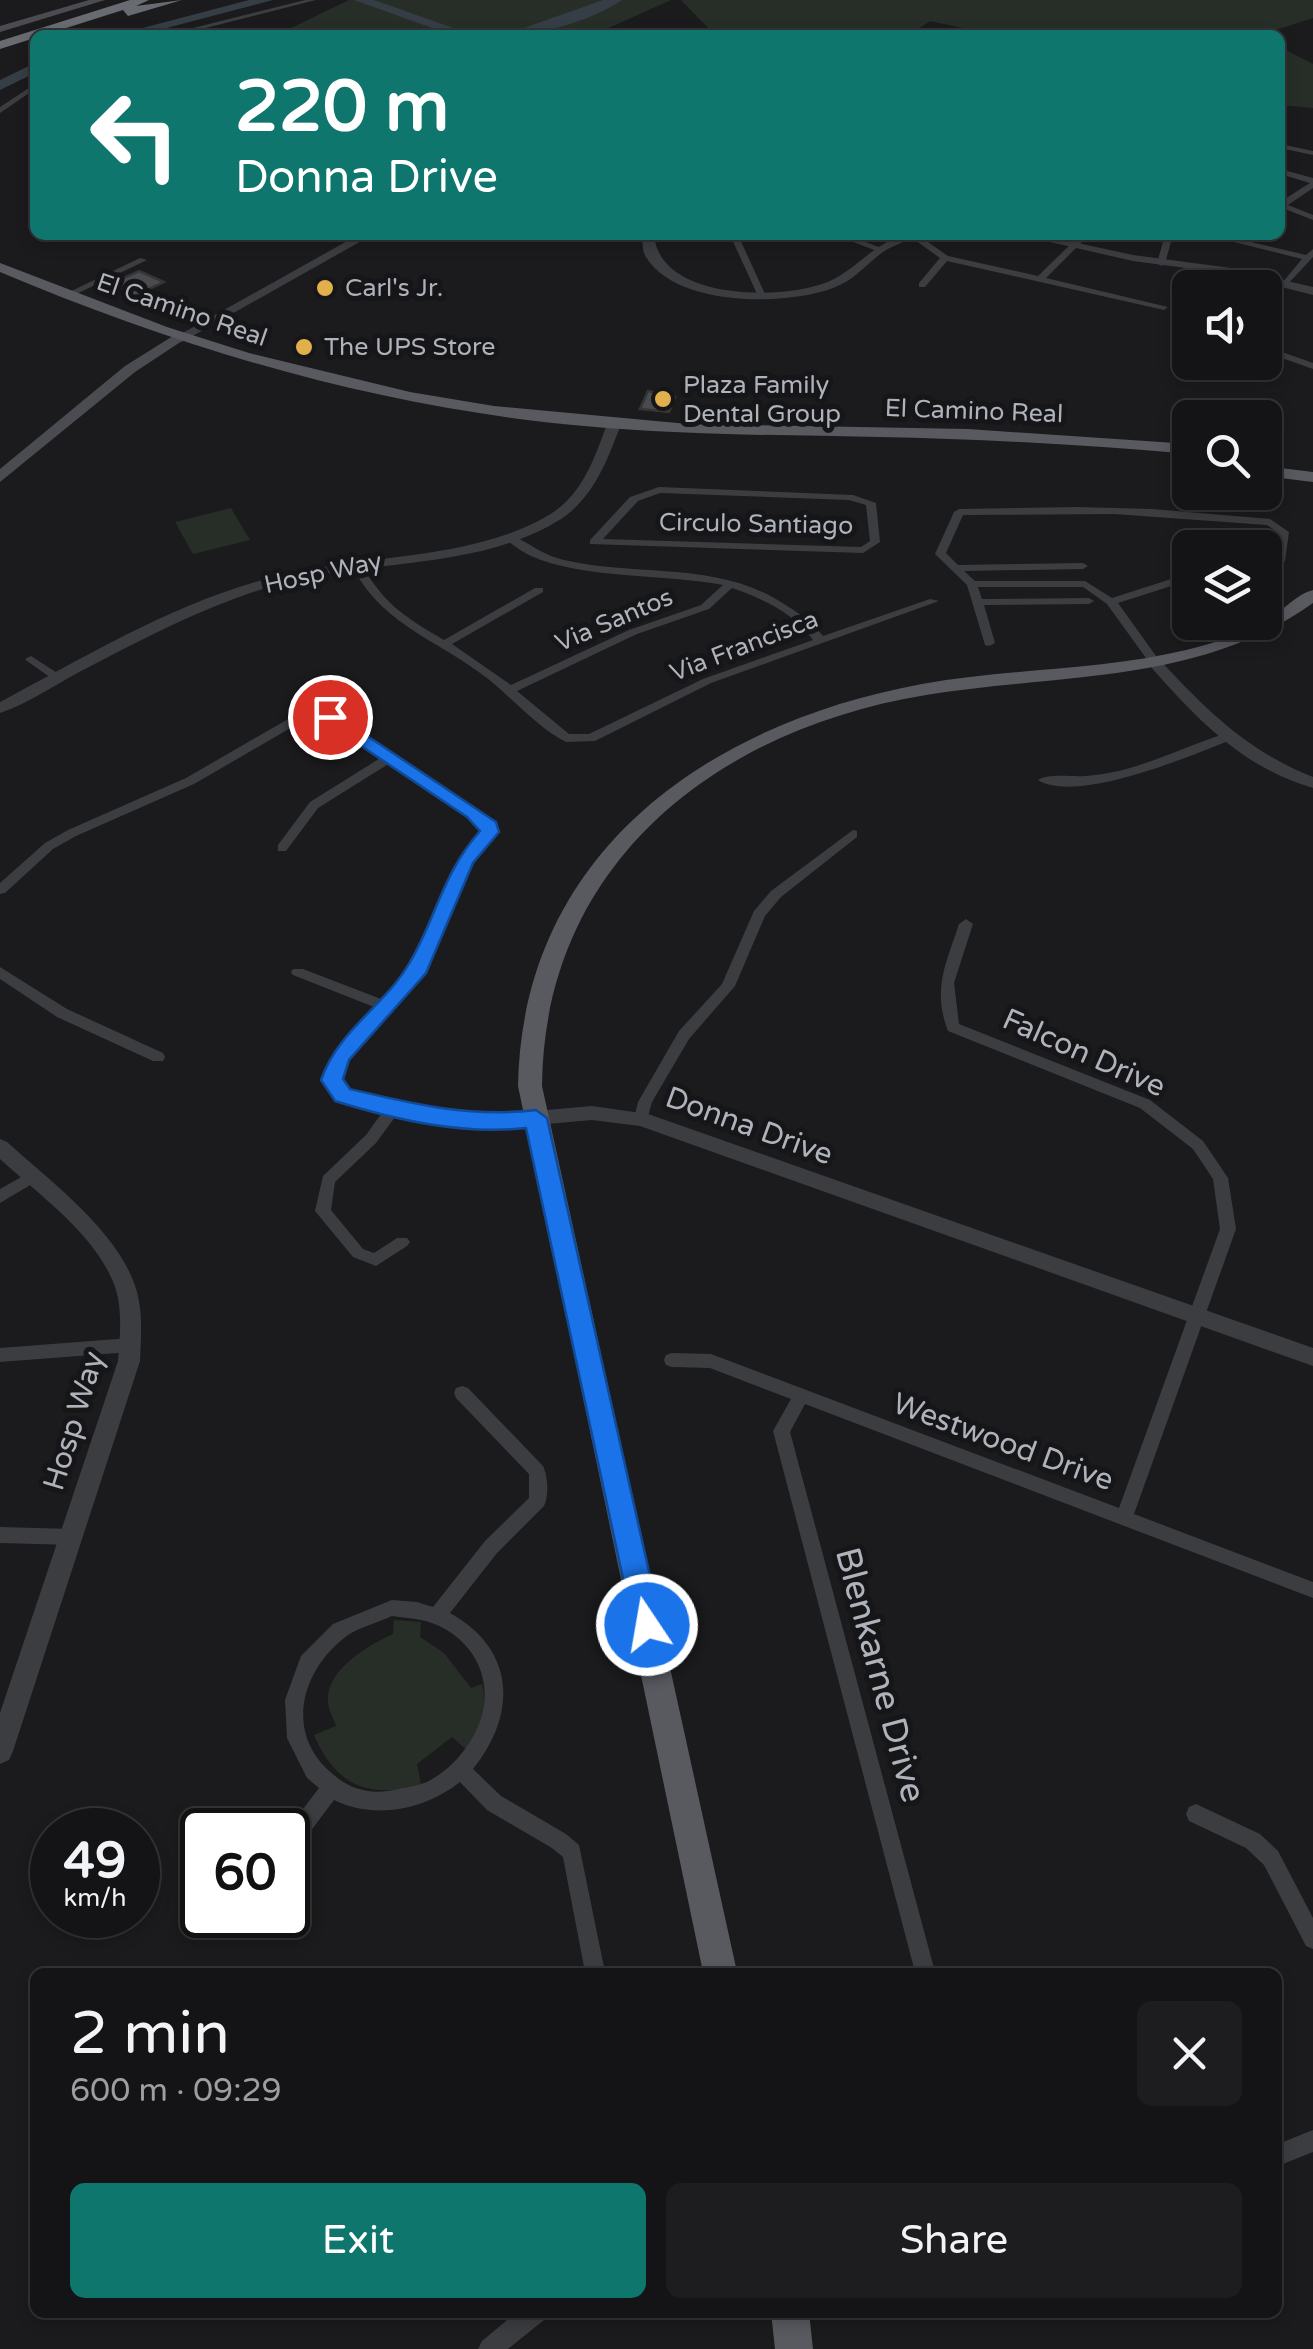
<!DOCTYPE html>
<html lang="en">
<head>
<meta charset="utf-8">
<style>
	:root { --surface:#141416; --page:#1d1d1f; --text:#f1f3f6; --muted:#9d9ea1; --line:#333335; --accent:#0f766e }
	body { margin:0; font-family:"Varela Round",sans-serif; background:var(--page); color:var(--text); height:100vh; display:flex; flex-direction:column; font-size:38px; white-space:nowrap }
	* { box-sizing:border-box; margin:0 }
	p { font-size:32px; color:var(--muted) }
	.icon { flex:none; width:55px; height:55px; fill:none; stroke:currentColor; stroke-width:2; stroke-linecap:round; stroke-linejoin:round }
	.map { position:relative; flex:1; overflow:hidden }
	.details { position:absolute; left:30px; top:1968px; width:1252px; height:350px; display:flex; flex-direction:column; background:var(--surface); border-radius:15px; box-shadow:0 5px 15px #0003,0 0 0 2px var(--line) }
	.details>* { flex:none }
	.banner { position:absolute; left:30px; top:30px; width:1255px; height:210px; border-radius:15px; box-shadow:0 5px 15px #0003,0 0 0 2px var(--line); background:#0f766e; color:#fff; overflow:hidden }
	.fabs { position:absolute; left:1172px; top:270px; display:grid; gap:20px }
	.fabs a { display:grid; place-items:center; width:110px; height:110px; border-radius:15px; background:var(--surface); box-shadow:0 5px 15px #0003,0 0 0 2px var(--line); font-size:50px }
	.speed { position:absolute; left:30px; top:1808px; display:flex; gap:20px; font-size:50px; font-weight:700; text-align:center }
	.speed>* { display:grid; place-content:center; width:130px; height:130px; border-radius:50%; background:var(--surface); box-shadow:0 5px 15px #0003,0 0 0 2px var(--line); line-height:1 }
	.speed small { font-size:25px; font-weight:400 }
	.speed .limit { border:5px solid #111; border-radius:15px; background:#fff; color:#111 }
	.pin { position:absolute; display:grid; place-items:center; width:85px; height:85px; color:#fff; margin:-42px; border:5px solid #fff; border-radius:50%; box-shadow:0 2px 10px #0007 }
	.me { position:absolute; width:110px; margin:-55px; rotate:348deg; stroke-linejoin:round; filter:drop-shadow(0 0 8px #0008) }
	.turn { display:flex; align-items:center; gap:35px; height:210px; padding:0 40px; font-size:45px }
	.turn .icon { width:130px; height:130px; stroke-width:2.5 }
	.turn b { display:block; font-size:70px; line-height:85px }
	.round { display:grid; place-items:center; flex:none; width:105px; height:105px; border-radius:15px; background:var(--page) }
	.overview { display:flex; align-items:center; justify-content:space-between; height:170px; padding:0 40px }
	h1 { font-size:60px; font-weight:600; line-height:75px }
	.primary-button { display:flex; gap:20px; margin-top:auto; padding:20px 40px }
	.primary-button a { flex:1; height:115px; border-radius:15px; background:var(--accent); color:#fff; font-size:40px; font-weight:600; line-height:115px; text-align:center }
	.primary-button a+a { background:var(--page); color:var(--text) }
	.map>svg:first-child { display:block }
</style>
</head>
<body>
<div class="map">
<svg width="1313" height="2349" viewBox="0 0 1313 2349">
	<rect width="100%" height="100%" fill="#1b1b1d"/>
	<path fill="#272e28" d="M349 0H671L593 35H277Z
		M681 0H1313V18L1260 35H996L930 21 909 35H715Z
		M1280 47 1313 64V108L1280 105Z
		M231 508 250 540 193 554 175 522Z
		M394 1620 421 1622 420 1637 444 1653 471 1688 482 1684C488 1708 480 1728 466 1749L452 1737 417 1764 421 1785C369 1799 336 1786 314 1735L336 1726C334 1719 328 1709 328 1702 325 1670 369 1645 393 1634Z"/>
	<g fill="none" stroke-linecap="round" stroke-linejoin="round">
		<path fill="#353d45" fill-rule="evenodd" d="M249 0H273L140 35H116Z
			M354 0H374L473 35H452Z
			M603 0H622C591 21 541 35 504 35Z
			M35 63V73L0 90V80Z"/>
	</g>
	<path fill="#4a4b4f" stroke="#353538" stroke-width="2.5" d="M139 271 164 282 134 296 108 285Z
		M648 391 675 397 669 412 640 409Z"/>
	<g fill="none" stroke-linecap="round" stroke-linejoin="round">
		<path fill="#3c3d41" fill-rule="evenodd" d="M305 0H316L178 35H165Z
			M35 84V89L0 113V107Z
			M1280 144 1313 151V155L1280 148Z
			M1280 169 1313 178V188L1288 205 1313 215V220L1280 207V202L1310 183 1280 174Z
			M730 235H738L766 296 765 298 758 296Z
			M835 235H847L884 249 877 251Z
			M908 235H918L948 256 1038 276 1080 235H1089L1046 278 1168 307 1164 310 947 261 925 287H919V283L940 258Z
			M1165 235H1173L1165 263 1161 266 1157 263Z
			M1222 235 1306 255 1313 249V257L1286 286 1282 283 1302 259 1222 239Z
			M140 258 147 260 68 298 61 296Z
			M1178 312 1190 314V320L1178 316Z
			M1265 346 1313 363V369L1265 352Z
			M659 487 853 495 876 503 880 542 863 553 590 544V540L630 497ZM660 493 849 500 866 505 870 541 861 547 603 539 638 501Z
			M1077 507 1152 509 1270 519 1289 532 1285 561 1269 582 1265 583V573L1275 561 1279 533 1267 525 1114 514 963 515 946 553 958 565 1083 563 1088 566 1083 569 964 571 975 581H1085L1112 598 1190 573V580L1118 603 1161 663 1159 665H1151L1107 604 1083 587H978L982 599 1089 598 1094 601 1089 604 984 605 995 643 989 646 985 645 967 585 935 554 954 512 959 509Z
			M509 534C530 543 540 554 564 560 637 577 716 561 781 602 797 612 812 622 823 636L930 599 939 601 711 683 595 741 566 742C539 729 511 697 487 678 437 639 381 625 351 564L352 562H360C383 603 403 616 444 640L535 588H543V592L452 644 511 685 629 630 701 605 723 585C665 574 583 579 531 556 522 552 513 545 505 539L504 537ZM732 588C762 598 795 614 813 640L703 679 589 734H569L517 691 637 634 709 609Z
			M31 656 62 676V680H54L27 661 25 659Z
			M330 713 490 819 496 832 471 862 447 925 423 971 345 1059 339 1078 348 1091C394 1102 442 1114 490 1114 506 1115 532 1108 543 1118 522 1137 427 1120 398 1113L376 1143 335 1182 331 1210 363 1249 374 1253 397 1238H407L410 1242 407 1246 376 1266 353 1257 315 1211 323 1176 366 1135 384 1110 338 1099 325 1079 334 1053 374 1007 293 975 291 972 293 969H303L381 999 413 965 433 925 459 860 483 831 481 824 390 763 318 808 286 851H278V845L310 802 382 757 328 721 301 722 194 784 76 836 53 849 5 893 0 894V883L45 843 68 830 186 778 295 715Z
			M1224 734 1228 735V741C1188 757 1076 804 1038 780 1050 773 1070 777 1085 776 1135 773 1177 749 1224 734Z
			M853 830 857 831V837L781 897 765 916 735 986 689 1039 652 1102 646 1123H636L634 1119 638 1102 679 1031 722 984 754 911 771 891Z
			M966 919 973 924 954 983 959 1024 1150 1100 1203 1141 1228 1178 1236 1229 1134 1514 1313 1582V1598L805 1404 790 1432 935 1972H915L773 1431 791 1399 710 1368 672 1367 666 1365 664 1360 666 1355 672 1353 711 1354 1119 1508 1220 1229 1213 1179 1193 1149 1140 1108 948 1031C932 989 946 964 959 924Z
			M0 967 67 1009 163 1053 165 1057 163 1061H153L57 1017 0 979Z
			M32 1171 37 1173 40 1177 37 1181 0 1203V1189Z
			M130 1338 136 1340 138 1345 136 1350 130 1352 0 1362V1348Z
			M462 1386 468 1388 543 1466C548 1476 549 1496 544 1506L497 1553 450 1613C515 1649 518 1713 473 1769L501 1796 566 1834 579 1845 605 1972H585L563 1857 552 1848 487 1810 460 1782C424 1810 375 1820 334 1800L295 1852 288 1855 287 1830 319 1788 307 1778 287 1738 285 1700 301 1656 333 1624 392 1600 417 1602 433 1607 485 1541 529 1498V1474L456 1398 454 1393 456 1388ZM392 1616C408 1618 423 1619 437 1625 484 1646 498 1697 471 1740 461 1757 445 1773 427 1782 418 1786 407 1787 398 1789 374 1795 352 1791 334 1775 285 1736 299 1674 344 1638 356 1628 377 1623 392 1616Z
			M0 1527 73 1529 79 1531 82 1537 79 1543 73 1545 0 1543Z
			M1196 1804 1260 1834 1278 1851 1313 1918V1949L1306 1946 1264 1865 1246 1848 1189 1821 1186 1814 1189 1807Z
			M288 1902 301 1908 304 1915 301 1922 294 1925 281 1919 279 1915H288Z
			M1313 2130V2152L1278 2166V2144Z
			M517 2312H547L544 2320 508 2349H478L482 2341Z"/>
		<path fill="#3c3d41" fill-rule="evenodd" d="M358 235H372L182 342 172 339Z
			M642 235H654C660 299 774 300 822 284 859 272 875 235 917 235 906 242 893 245 883 252 865 265 855 280 833 288 786 306 676 307 646 257 642 252 643 242 642 235Z
			M1019 235H1041L1133 255 1231 268 1313 287V295L1231 274 1133 261Z
			M614 420 621 424C608 459 594 497 561 519 480 570 372 559 282 583 214 602 150 635 87 668 59 682 30 703 0 713V702C89 655 179 600 278 576 364 554 476 561 552 513 583 493 595 457 607 424Z
			M1155 658 1160 660C1206 710 1249 752 1313 777V788C1243 768 1197 719 1150 666V660Z
			M592 1106 648 1114 1313 1348V1366L640 1126 592 1120 536 1125 526 1118 536 1111Z
			M0 1139 7 1142C50 1181 121 1233 137 1292 143 1314 141 1338 140 1361L13 1751 9 1760 0 1764V1713L118 1361C120 1336 123 1308 114 1284 94 1233 39 1195 0 1159Z"/>
		<path fill="#4a4c51" fill-rule="evenodd" d="M89 0H105L0 32V26Z
			M173 336 185 339 135 372 0 482V469L125 366Z"/>
		<path fill="#585a60" fill-rule="evenodd" d="M0 263 167 327 249 353 410 392 494 406 688 424 968 429 1190 444V454C1087 445 983 439 880 437 781 435 683 435 584 426 382 408 187 351 0 272Z
			M1265 466 1313 472V482L1265 476Z
			M1313 590V603C1198 685 1059 673 926 695 718 729 544 862 542 1086L737 1972H703L518 1086C522 852 709 723 922 684 1009 668 1099 671 1186 650 1212 644 1241 634 1264 622 1279 615 1294 595 1313 590Z
			M771 2312H809L813 2349H775Z"/>
		<path fill="#686b72" fill-rule="evenodd" d="M130 0H149L136 6 182 0 128 16 123 10 0 49V41Z"/>
	</g>
	<path fill="#1a73e8" stroke="#114b97" stroke-width="2.5" d="M330 711 496 822 499 832 473 863 426 973 349 1060 343 1079 350 1089C413 1104 471 1118 536 1110L547 1118 661 1625 656 1634 647 1638 637 1634 633 1625 526 1128C462 1135 396 1120 335 1101L321 1080C338 1030 385 1006 410 962 437 916 442 874 480 831L467 817 324 721 321 717Z"/>
	<g fill="#e2af4d" stroke="#161618" stroke-width="4">
		<circle cx="325" cy="288" r="10"/>
		<circle cx="304" cy="347" r="10"/>
		<circle cx="663" cy="399" r="10"/>
	</g>
	<g text-anchor="middle" dominant-baseline="central" stroke-width="10" stroke-linejoin="round" paint-order="stroke">
		<g font-size="25" fill="#aeb2bb" stroke="#161618" text-anchor="start">
			<text x="345" y="288">Carl's Jr.</text>
			<text x="324" y="347">The UPS Store</text>
			<text x="683" y="385">Plaza Family<tspan x="683" dy="29">Dental Group</tspan></text>
		</g>
		<g font-size="25" fill="#aeb2bb" stroke="#161618">
			<text transform="translate(182 310) rotate(19)">El Camino Real</text>
			<text transform="translate(974 411) rotate(2)">El Camino Real</text>
			<text transform="translate(756 524) rotate(1)">Circulo Santiago</text>
			<text transform="translate(323 573) rotate(-12)">Hosp Way</text>
			<text transform="translate(614 620) rotate(-23)">Via Santos</text>
			<text transform="translate(744 646) rotate(-21)">Via Francisca</text>
		</g>
		<g font-size="30" fill="#aeb2bb" stroke="#161618">
			<text transform="translate(1084 1053) rotate(24)">Falcon Drive</text>
			<text transform="translate(749 1126) rotate(20)">Donna Drive</text>
			<text transform="translate(74 1421) rotate(-73)">Hosp Way</text>
			<text transform="translate(1003 1442) rotate(20)">Westwood Drive</text>
		</g>
		<g font-size="35" fill="#aeb2bb" stroke="#161618">
			<text transform="translate(880 1675) rotate(75)">Blenkarne Drive</text>
		</g>
	</g>
</svg>
<div class="fabs">
<a><svg class="icon" aria-label="sound" viewBox="0 0 24 24"><path d="M4 9h4l5-4v14l-5-4H4zM17 9q2 3 0 6"/></svg></a>
<a><svg class="icon" aria-label="search" viewBox="0 0 24 24"><circle cx="10" cy="10" r="6"/><path d="M15 15l6 6"/></svg></a>
<a><svg class="icon" aria-label="layers" viewBox="0 0 24 24"><path d="M12 4l9 5-9 5-9-5zM3 14l9 5 9-5"/></svg></a>
</div>
<div class="speed"><div>49<small>km/h</small></div><div class="limit">60</div></div>
<div class="pin" style="left:330px;top:717px;background:#d93025"><svg class="icon" aria-label="arrive" viewBox="0 0 24 24"><path d="M6 21V4h12l-3 4 3 4H6"/></svg></div>
<svg class="me" style="left:647px;top:1625px" viewBox="-20 -20 40 40"><circle r="17" fill="#1a73e8" stroke="#fff" stroke-width="3"/><path d="M0-11L8 9 0 5-8 9z" fill="#fff"/></svg>
<div class="banner">
<div class="turn"><svg class="icon" aria-label="left" viewBox="0 0 24 24"><path d="M17 20v-9H6M10 6l-5 5 5 5"/></svg><div><b>220 m</b>Donna Drive</div></div>
</div>
<section class="details">
<div class="overview"><div><h1>2 min</h1><p>600 m · 09:29</p></div><a class="round"><svg class="icon" aria-label="close" viewBox="0 0 24 24"><path d="M6 6l12 12M18 6L6 18"/></svg></a></div>
<div class="primary-button"><a>Exit</a><a>Share</a></div>
</section>
</div>
</body>
</html>
